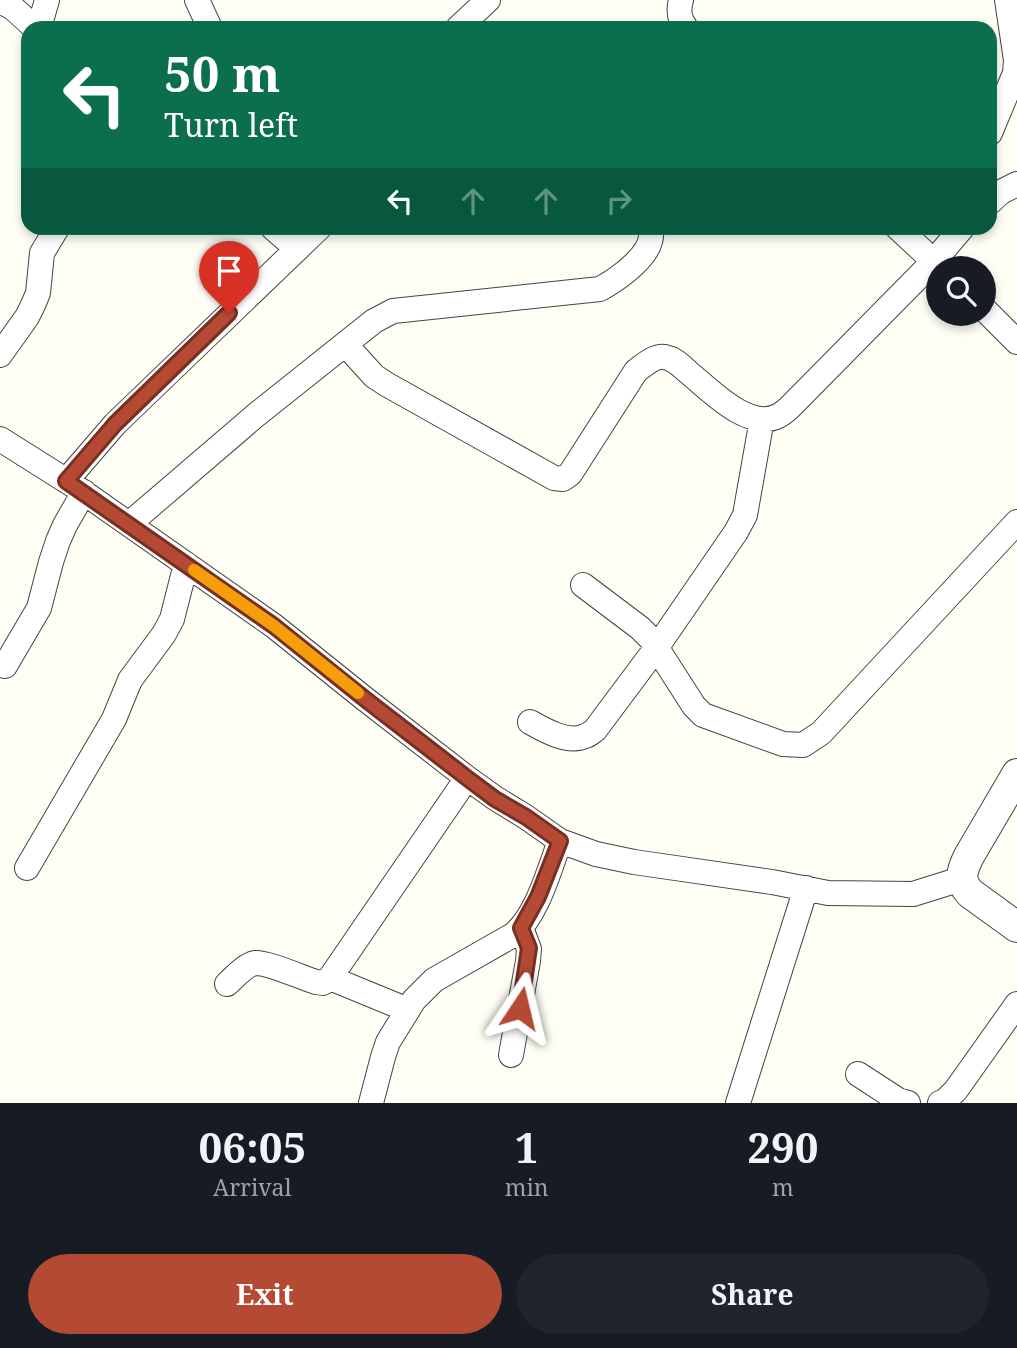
<!DOCTYPE html>
<html lang="en">
<head>
<meta charset="utf-8">
<style>
	:root { --surface:#171b24; --page:#20242c; --text:#f1f3f6; --muted:#9ea1a6; --accent:#b54a34 }
	body { margin:0; font-family:"Noto Serif",serif; background:var(--page); color:var(--text); height:100vh; display:flex; flex-direction:column; font-size:26px; white-space:nowrap }
	* { box-sizing:border-box; margin:0 }
	p { font-size:23px; color:var(--muted) }
	.icon { flex:none; width:38px; height:38px; fill:none; stroke:currentColor; stroke-width:2; stroke-linecap:round; stroke-linejoin:round }
	.map { position:relative; height:1103px; overflow:hidden }
	.panel { display:flex; flex-direction:column; background:var(--surface); flex:1 }
	.panel>* { flex:none }
	.guide { position:absolute; left:21px; top:21px; width:976px; height:214px; border-radius:21px; box-shadow:0 4px 10px #0003; background:#0b6e4f; color:#fff; overflow:hidden }
	.controls { position:absolute; left:926px; top:256px; display:grid; gap:14px }
	.controls a { display:grid; place-items:center; width:70px; height:70px; border-radius:50%; background:var(--surface); box-shadow:0 4px 10px #0003; font-size:35px }
	.pin { position:absolute; display:grid; place-items:center; width:60px; height:60px; color:#fff; margin:-72px -30px; border-radius:50% 50% 50% 0; rotate:-45deg; box-shadow:0 0 7px #0007 }
	.pin .icon { rotate:45deg }
	.me { position:absolute; width:77px; margin:-38px; rotate:10deg; stroke-linejoin:round; filter:drop-shadow(0 0 5px #0008) }
	.turn { display:flex; align-items:center; gap:24px; height:147px; padding:0 28px; font-size:32px }
	.turn .icon { width:91px; height:91px; stroke-width:2.5 }
	.turn b { display:block; font-size:49px; line-height:60px }
	.lanes { display:flex; align-items:center; height:66px; padding:0 28px; background:#0003; justify-content:center; gap:35px; direction:ltr }
	.lanes .off { opacity:.35 }
	.eta { display:flex; justify-content:space-evenly; align-items:center; height:119px; text-align:center }
	.eta b { font-size:42px; font-weight:700; line-height:49px }
	.cta { display:flex; gap:14px; margin-top:auto; padding:14px 28px }
	.cta a { flex:1; height:80px; border-radius:42px; background:var(--accent); color:#fff; font-size:28px; font-weight:700; line-height:80px; text-align:center }
	.cta a+a { background:var(--page); color:var(--text) }
	.map>svg:first-child { display:block }
</style>
</head>
<body>
<div class="map">
<svg width="1017" height="1103" viewBox="0 0 1017 1103">
	<rect width="100%" height="100%" fill="#fefef5"/>
	<g fill="none" stroke-linecap="round" stroke-linejoin="round">
		<g stroke="#444" stroke-width="26">
			<path id="minor" d="M197 0 210 28
				M681 0C678 11 679 19 686 28
				M0 1 13 8 35 28
				M39 28 47 0
				M458 28 488 0
				M990 133 1015 73 1016 60 1007 0
				M990 202 1001 192 1017 184
				M273 228 297 249
				M898 228 941 268
				M984 309 1017 342
				M345 344 374 376 386 384 554 478 563 479 570 474 636 371C644 365 655 355 665 357 675 359 681 366 688 372 709 389 748 431 778 416 782 414 787 410 791 406L934 261 962 228
				M0 355 27 317 33 305 38 293 42 253 57 228
				M0 439 73 485 274 626 365 699 467 778 495 798 526 817 560 841 596 854 634 862 772 882 828 893 913 894 961 879
				M66 481 115 424 319 228
				M129 524 256 415 374 321 393 311 600 289C618 279 658 252 650 228
				M583 585 640 628 651 639 694 706 703 715 783 744 803 745 821 733 1017 522
				M5 666 39 608 51 562 58 541 65 525 84 492
				M530 722C544 730 568 744 585 736 589 735 592 732 595 730L657 647 736 532 745 515 762 419
				M27 868 114 719 130 680 164 634 172 619 186 564
				M330 978 408 1010
				M227 984C235 977 245 965 255 963 267 962 303 978 316 982L323 983 330 978 467 778
				M511 1055 528 961 529 949 521 928
				M858 1074 898 1100 908 1103
				M371 1103 383 1057 388 1042 414 1000 434 980 513 935C537 916 549 870 560 841
				M738 1103 806 888
				M940 1103 945 1101 956 1090 1017 1004"/>
		</g>
		<g stroke="#444" stroke-width="32">
			<path id="tertiary" d="M1017 774 969 856C962 870 958 880 970 893L1017 927"/>
		</g>
		<use href="#minor" stroke="#fff" stroke-width="24"/>
		<use href="#tertiary" stroke="#fff" stroke-width="30"/>
	</g>
	<g fill="none" stroke-linecap="round" stroke-linejoin="round">
		<g stroke="#763022" stroke-width="18">
			<path id="route" d="M229 313 115 424 66 481 274 626 365 699 467 778 495 799 526 817 560 841 538 897 521 928 529 948 520 1008"/>
		</g>
		<use href="#route" stroke="#b54a34" stroke-width="12"/>
		<path stroke="#f59e0b" stroke-width="12" d="M194 570 274 626 358 693"/>
	</g>
</svg>
<div class="controls">
<a><svg class="icon" aria-label="search" viewBox="0 0 24 24"><circle cx="10" cy="10" r="6"/><path d="M15 15l6 6"/></svg></a>
</div>
<div class="pin" style="left:229px;top:313px;background:#d93025"><svg class="icon" aria-label="arrive" viewBox="0 0 24 24"><path d="M6 21V4h12l-3 4 3 4H6"/></svg></div>
<svg class="me" style="left:520px;top:1008px" viewBox="-20 -20 40 40"><path d="M0-17L14 15 0 8-14 15z" fill="#b54a34" stroke="#fff" stroke-width="4"/></svg>
<div class="guide">
<div class="turn"><svg class="icon" aria-label="left" viewBox="0 0 24 24"><path d="M17 20v-9H6M10 6l-5 5 5 5"/></svg><div><b>50 m</b>Turn left</div></div>
<div class="lanes"><svg class="icon" aria-label="left" viewBox="0 0 24 24"><path d="M17 20v-9H6M10 6l-5 5 5 5"/></svg><svg class="icon off" aria-label="ahead" viewBox="0 0 24 24"><path d="M12 20V5M6 11l6-6 6 6"/></svg><svg class="icon off" aria-label="ahead" viewBox="0 0 24 24"><path d="M12 20V5M6 11l6-6 6 6"/></svg><svg class="icon off" aria-label="right" viewBox="0 0 24 24"><path d="M7 20v-9h11M14 6l5 5-5 5"/></svg></div>
</div>
</div>
<section class="panel">
<div class="eta">
<div><b>06:05</b><p>Arrival</p></div>
<div><b>1</b><p>min</p></div>
<div><b>290</b><p>m</p></div>
</div>
<div class="cta"><a>Exit</a><a>Share</a></div>
</section>
</body>
</html>
